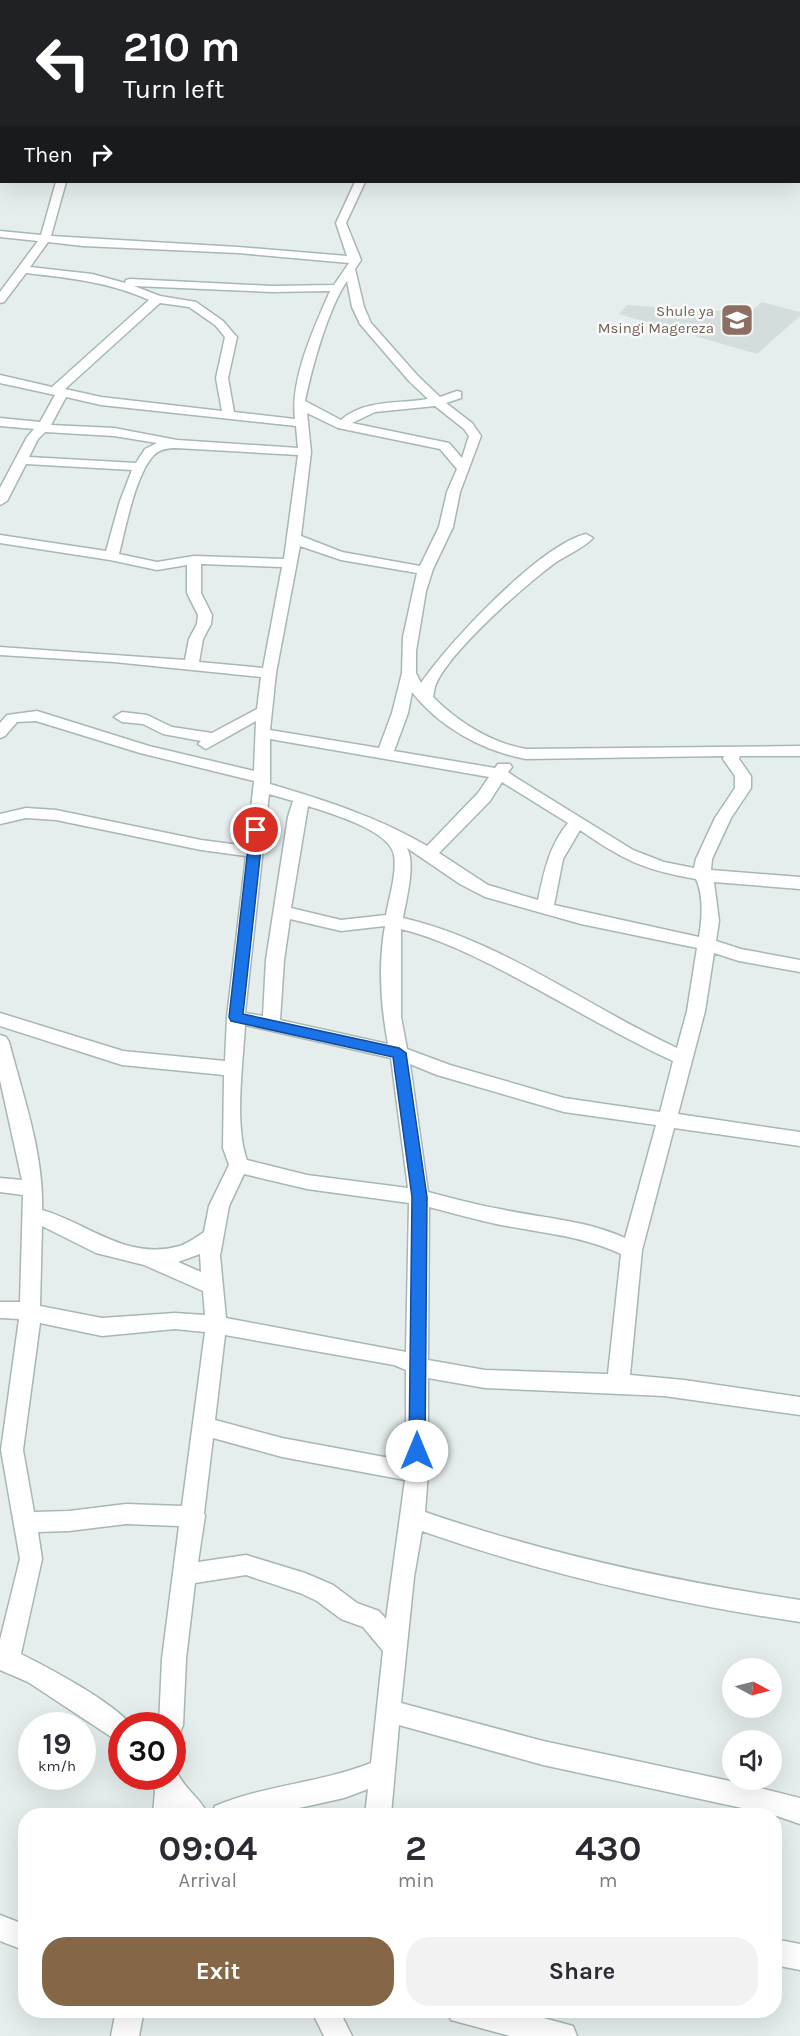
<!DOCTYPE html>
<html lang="en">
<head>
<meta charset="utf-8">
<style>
	:root { --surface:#fff; --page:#f2f2f3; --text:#2b2b33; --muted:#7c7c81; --accent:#856647 }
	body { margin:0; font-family:Karla,sans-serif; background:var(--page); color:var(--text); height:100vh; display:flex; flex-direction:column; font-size:22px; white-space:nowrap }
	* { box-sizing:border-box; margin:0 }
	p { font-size:20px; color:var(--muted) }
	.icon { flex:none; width:33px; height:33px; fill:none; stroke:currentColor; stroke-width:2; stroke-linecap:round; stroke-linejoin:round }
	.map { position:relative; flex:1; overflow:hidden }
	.drawer { position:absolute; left:18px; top:1808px; width:764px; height:210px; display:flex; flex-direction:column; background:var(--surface); border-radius:24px; box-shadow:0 6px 24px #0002 }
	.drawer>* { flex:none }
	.guide { position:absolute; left:0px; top:0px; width:801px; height:183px; box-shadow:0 6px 24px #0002; background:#202124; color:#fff; overflow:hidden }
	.needle { width:39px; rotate:97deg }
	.tools { position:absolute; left:722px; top:1658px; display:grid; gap:12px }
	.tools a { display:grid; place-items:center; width:60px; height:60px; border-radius:50%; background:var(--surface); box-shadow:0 6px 24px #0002; font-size:30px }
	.speed { position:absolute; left:18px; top:1712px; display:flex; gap:12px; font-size:30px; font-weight:700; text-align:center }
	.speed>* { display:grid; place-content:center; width:78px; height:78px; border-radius:50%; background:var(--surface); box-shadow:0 6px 24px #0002; line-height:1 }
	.speed small { font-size:15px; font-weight:400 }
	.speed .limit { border:9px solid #d22; background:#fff; color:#111 }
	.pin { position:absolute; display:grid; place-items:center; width:51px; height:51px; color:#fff; margin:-26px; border:3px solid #fff; border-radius:50%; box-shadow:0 2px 6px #0007 }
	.me { position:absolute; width:66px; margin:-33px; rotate:0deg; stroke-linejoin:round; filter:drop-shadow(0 0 4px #0008) }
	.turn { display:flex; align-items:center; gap:21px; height:126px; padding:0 24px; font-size:27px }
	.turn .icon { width:78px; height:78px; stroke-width:2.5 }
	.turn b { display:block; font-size:42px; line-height:51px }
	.then { display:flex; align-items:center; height:57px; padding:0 24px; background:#0003; gap:12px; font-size:22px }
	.eta { display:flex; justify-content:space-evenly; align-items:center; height:102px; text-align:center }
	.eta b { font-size:36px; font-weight:700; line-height:42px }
	.primary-button { display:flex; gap:12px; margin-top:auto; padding:12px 24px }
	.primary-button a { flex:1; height:69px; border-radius:24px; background:var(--accent); color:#fff; font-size:24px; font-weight:700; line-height:69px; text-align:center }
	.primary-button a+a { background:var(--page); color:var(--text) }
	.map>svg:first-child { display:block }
</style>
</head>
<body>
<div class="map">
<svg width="800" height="2036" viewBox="0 0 800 2036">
	<rect width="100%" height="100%" fill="#e5eeed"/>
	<path fill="#d3dedc" d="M762 302 800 312V316L757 354 619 314 627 305 749 313Z"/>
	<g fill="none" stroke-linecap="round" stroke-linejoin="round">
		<g stroke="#a7b6b6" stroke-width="3">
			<path id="minor" d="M27 0H35L26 2Z
				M162 0H170V1L162 2Z
				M480 0H495L497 2H481Z
				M566 0H574L575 2H566Z
				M0 12 2 13V19L0 18Z
				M0 112H2V118H0Z
				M0 164H2V170H0Z
				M56 182H66L51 236 238 247 347 256 336 223 355 182H365L346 223 361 260 355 269 364 307 371 323 417 375 440 397 457 391 461 392V398L446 403 472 423 481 436 460 492 453 527 433 569 426 591 416 651V673L421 683C448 643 540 545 586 534L593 538C584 548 566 555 555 563 525 585 450 651 436 684 434 688 434 693 433 697 458 722 491 743 526 749L800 746V756H740L739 759 751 776V788L731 818 712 859 711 870 800 877V889L714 882 719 921 716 941 741 949 800 960V972L739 961 714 953 705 1011 678 1114 800 1132V1146L674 1128 642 1250 630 1375 684 1380 800 1397V1415L664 1396 485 1388 428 1378V1472L425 1512C547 1554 672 1581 800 1600V1622C671 1603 545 1574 422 1531L414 1577 401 1703 543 1741 744 1784 800 1798V1824L774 1815 543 1765 399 1725 391 1815H365L368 1789 344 1798 268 1815H211L215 1806C265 1785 320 1783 371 1763L383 1651 363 1627 341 1619 317 1601 300 1593 246 1575 195 1583 186 1659 183 1725 180 1733 172 1736V1725H159L162 1659 179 1526 126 1524 69 1531 38 1532 42 1559 21 1654C49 1668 113 1702 131 1725H122V1744L28 1682 0 1670V1640L20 1559 1 1450 19 1319 0 1318V1302H20L23 1195 0 1192V1178L22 1180 0 1080V1035L6 1037 9 1042C23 1096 44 1154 42 1210 90 1224 126 1261 180 1246 188 1243 197 1237 204 1232L209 1206 229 1165 223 1148 224 1075 122 1065 0 1026V1013L123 1051 225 1061 227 1017 246 856 201 850 56 820 26 818 0 824V814L26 808 56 810 201 840 247 846 254 781 140 753 36 721 17 722 5 736 0 738V723L7 715 37 711 149 746 254 771 256 721 206 749 198 744 201 741 163 734 143 724 122 722 114 717 122 712 147 715 172 727 212 733 257 709 261 677 114 662 0 655V647L185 660 189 639 197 624 198 615 187 593V565L157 570 110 560 0 543V535L106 551 120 501 132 470 26 464 7 501 0 505V488L27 437 34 429 0 426V418L40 422 55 395 0 383V375L52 387 149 300C110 282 69 278 26 273L4 302 0 303V292L38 241 0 237V231L41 235ZM48 242 83 246 238 253 349 263 334 285 272 286 130 279 126 280 125 283 92 274 30 267ZM347 281 352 307 360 324 409 381 428 399C399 404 365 399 341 420L305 401C312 367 328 309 347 281ZM134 286 272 292 330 291C314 328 290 379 295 419L234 412 228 378 237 337 235 335 223 321 196 302 160 296ZM160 303 189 307 215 325 225 337 216 378 222 411 101 397 65 389ZM66 397 101 405 296 426 298 448 177 440 114 428 51 425ZM435 406 464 429 469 436 462 458 449 443 352 423 375 412ZM307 413 338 428 440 449 457 469 447 492 439 527 420 566 342 552 301 536 311 452ZM45 432 114 436 157 443 145 449 136 463 29 457 38 439ZM176 448 298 455 284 559 194 556 157 562 119 554C126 527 135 475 154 455 160 449 168 448 176 448ZM300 546 341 560 417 573 403 637 402 673 392 713 379 748 270 730 276 673ZM201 564 282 567 263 668 199 662 203 639 211 624 212 615 201 593ZM412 692C439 727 483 751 526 759L724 756 723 759 735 776V788L715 818 696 859 694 868 664 862 633 850 515 777 508 772 512 767 510 764H498L495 768 394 751 408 713ZM270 739 489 777 478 793 427 846C378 817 324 800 270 784ZM502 782 568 823C549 846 544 872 538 900L488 885 439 853 490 801ZM269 794 293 801 288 817 266 960 263 1016 245 1013ZM308 806C329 813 390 830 394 855 397 874 389 897 386 915L341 920 291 908ZM580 830C623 860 644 870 696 879 704 896 702 919 699 937L554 905 563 859ZM407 848 460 884 485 897 581 924 697 948 687 1011 677 1048C586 1006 502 941 403 918 406 900 416 864 407 848ZM290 919 341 931 385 926C378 964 381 1007 388 1044L280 1020 284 960ZM401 929C438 938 474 956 507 973 563 1002 616 1035 673 1061L660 1112 564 1098 450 1065 407 1049 401 1017ZM245 1025 391 1058 408 1188 307 1175 247 1160C234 1125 243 1063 245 1025ZM410 1064 437 1075 564 1112 656 1125 625 1238C586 1220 542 1218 500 1209 476 1205 452 1198 428 1192ZM244 1174 307 1189 409 1203 406 1352 226 1318 220 1256 229 1206ZM429 1207C453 1213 477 1220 501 1225 542 1233 583 1236 621 1254L608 1374 485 1370 428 1360ZM42 1226 96 1253 144 1265 203 1291 205 1315 175 1313 102 1318 40 1306ZM200 1254 201 1272 178 1262ZM40 1323 102 1336 175 1329 205 1332 182 1506 126 1504 69 1511 34 1512 23 1450ZM225 1335 394 1365 406 1370V1461L282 1438 215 1420ZM213 1438 282 1457 405 1480 386 1619 379 1611 357 1603 333 1585 305 1573 246 1555 198 1562 205 1516 204 1513Z
				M172 1771 177 1772C184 1789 201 1798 208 1815H153L155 1791 146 1776H172Z
				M0 1915 26 1925V1951L0 1941Z
				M774 1939 800 1944V1970L774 1965Z
				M116 2010H144L139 2036H111Z
				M311 2010H339L352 2036H324Z
				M447 2010H514L573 2026 577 2036H510L451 2020Z"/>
		</g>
		<use href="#minor" fill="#fff" fill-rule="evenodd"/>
	</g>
	<path fill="#1a73e8" stroke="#114b97" stroke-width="1.5" d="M256 826 263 830 243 1014 399 1048 406 1053 427 1197 425 1451 423 1456 417 1458 411 1456 409 1451 412 1197 393 1057 231 1021 229 1017 250 830Z"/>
	<defs>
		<g id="school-square" transform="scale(1.725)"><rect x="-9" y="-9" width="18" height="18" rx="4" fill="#8d6e63" stroke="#f6faf9"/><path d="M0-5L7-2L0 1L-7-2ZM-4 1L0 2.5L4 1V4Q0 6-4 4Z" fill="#fff"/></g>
	</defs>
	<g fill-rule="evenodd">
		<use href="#school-square" x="737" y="320"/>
	</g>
	<g text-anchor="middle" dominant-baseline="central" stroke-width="5" stroke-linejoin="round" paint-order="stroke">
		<g font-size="15" fill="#785e54" stroke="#f6faf9" text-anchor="end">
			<text x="714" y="311">Shule ya<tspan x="714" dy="17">Msingi Magereza</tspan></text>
		</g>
	</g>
</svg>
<div class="tools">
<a><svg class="needle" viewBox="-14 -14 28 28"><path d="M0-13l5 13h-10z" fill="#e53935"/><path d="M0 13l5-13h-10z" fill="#7c7c81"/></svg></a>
<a><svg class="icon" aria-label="sound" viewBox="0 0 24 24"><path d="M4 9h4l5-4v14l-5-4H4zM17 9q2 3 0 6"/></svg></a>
</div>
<div class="speed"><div>19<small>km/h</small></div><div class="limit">30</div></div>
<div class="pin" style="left:256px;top:830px;background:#d93025"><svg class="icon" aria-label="arrive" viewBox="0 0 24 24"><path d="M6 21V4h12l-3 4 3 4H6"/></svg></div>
<svg class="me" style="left:417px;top:1451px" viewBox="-20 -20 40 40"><circle r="19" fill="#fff"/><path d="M0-13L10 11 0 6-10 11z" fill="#1a73e8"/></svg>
<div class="guide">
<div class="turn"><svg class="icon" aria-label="left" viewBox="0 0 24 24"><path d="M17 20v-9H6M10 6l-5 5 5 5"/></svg><div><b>210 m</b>Turn left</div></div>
<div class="then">Then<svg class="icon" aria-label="right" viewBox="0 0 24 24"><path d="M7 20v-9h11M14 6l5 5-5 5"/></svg></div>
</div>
<section class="drawer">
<div class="eta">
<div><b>09:04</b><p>Arrival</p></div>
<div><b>2</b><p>min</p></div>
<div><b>430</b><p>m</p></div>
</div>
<div class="primary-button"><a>Exit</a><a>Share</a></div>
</section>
</div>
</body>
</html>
